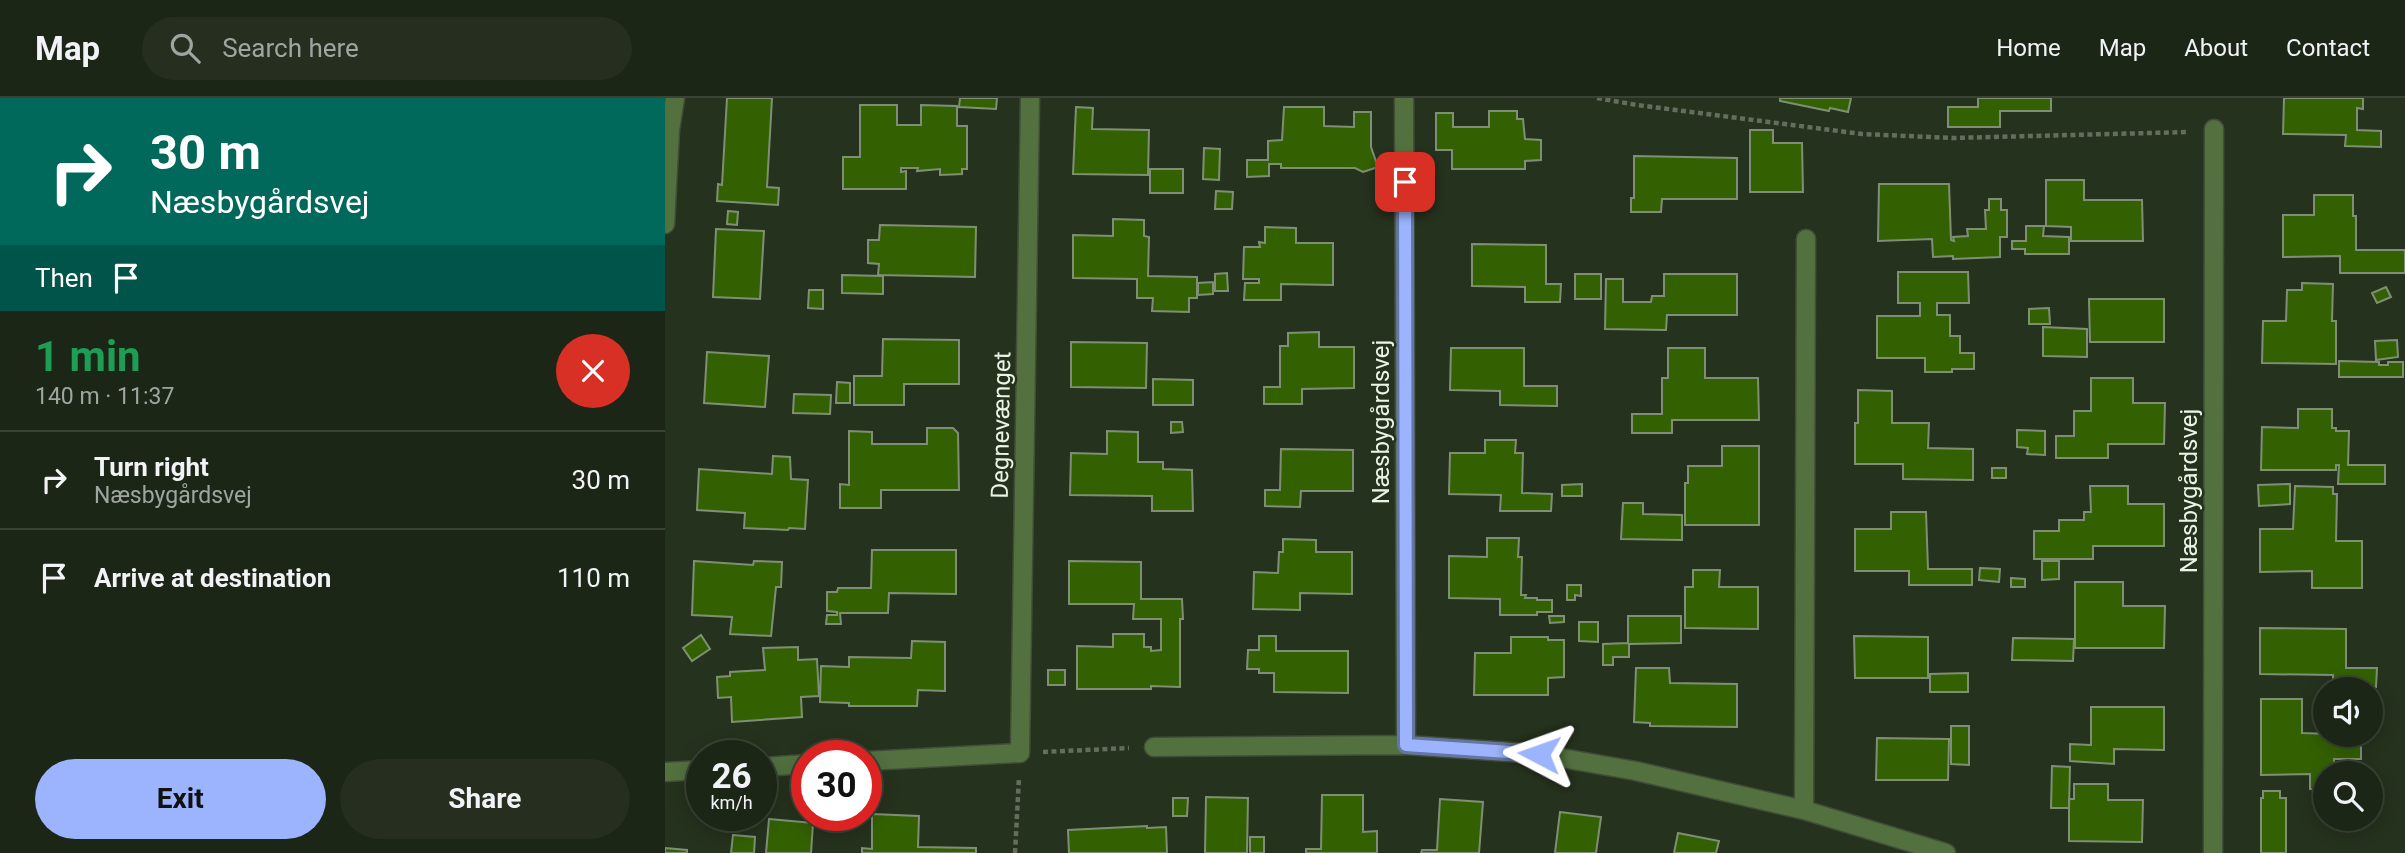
<!DOCTYPE html>
<html lang="en">
<head>
<meta charset="utf-8">
<style>
	:root { --surface:#1c2616; --page:#252e1f; --text:#f1f3f6; --muted:#a0a5a1; --line:#3a4335; --accent:#9bb4fd }
	body { margin:0; font-family:Roboto,sans-serif; background:var(--page); color:var(--text); height:100vh; display:flex; flex-direction:column; font-size:26px; white-space:nowrap }
	* { box-sizing:border-box; margin:0 }
	p { font-size:23px; color:var(--muted) }
	.icon { flex:none; width:38px; height:38px; fill:none; stroke:currentColor; stroke-width:2; stroke-linecap:round; stroke-linejoin:round }
	.map { position:relative; flex:1; overflow:hidden }
	.sheet { display:flex; flex-direction:column; background:var(--surface); width:665px }
	.sheet>* { flex:none }
	.guide { background:#00695c; color:#fff; overflow:hidden }
	.tools { position:absolute; left:1648px; top:579px; display:grid; gap:14px }
	.tools a { display:grid; place-items:center; width:70px; height:70px; border-radius:50%; background:var(--surface); box-shadow:0 4px 18px #0003,0 0 0 2px var(--line); font-size:35px }
	.speed { position:absolute; left:21px; top:642px; display:flex; gap:14px; font-size:35px; font-weight:700; text-align:center }
	.speed>* { display:grid; place-content:center; width:91px; height:91px; border-radius:50%; background:var(--surface); box-shadow:0 4px 18px #0003,0 0 0 2px var(--line); line-height:1 }
	.speed small { font-size:18px; font-weight:400 }
	.speed .limit { border:10px solid #d22; background:#fff; color:#111 }
	.pin { position:absolute; display:grid; place-items:center; width:60px; height:60px; color:#fff; margin:-30px; border-radius:14px; box-shadow:0 4px 10px #0006 }
	.me { position:absolute; width:77px; margin:-38px; rotate:274deg; stroke-linejoin:round; filter:drop-shadow(0 0 5px #0008) }
	.turn { display:flex; align-items:center; gap:24px; height:147px; padding:0 35px; font-size:32px }
	.turn .icon { width:91px; height:91px; stroke-width:2.5 }
	.turn b { display:block; font-size:49px; line-height:60px }
	.then { display:flex; align-items:center; height:66px; padding:0 35px; background:#0003; gap:14px; font-size:26px }
	.round { display:grid; place-items:center; flex:none; width:74px; height:74px; border-radius:37px; background:var(--page) }
	.overview { display:flex; align-items:center; justify-content:space-between; height:119px; padding:0 35px }
	h1 { font-size:42px; font-weight:700; line-height:52px; color:#1e9e55 }
	.primary-button { display:flex; gap:14px; margin-top:auto; padding:14px 35px }
	.primary-button a { flex:1; height:80px; border-radius:42px; background:var(--accent); color:#111; font-size:28px; font-weight:700; line-height:80px; text-align:center }
	.primary-button a+a { background:var(--page); color:var(--text) }
	ul { padding:0; list-style:none }
	li { display:flex; align-items:center; gap:21px; height:98px; padding:0 35px; border-top:2px solid var(--line) }
	li div { flex:1 }
	li b { display:block; font-size:26px }
	li em { font-style:normal }
	header { display:flex; align-items:center; gap:42px; box-sizing:border-box; height:98px; padding:0 35px; background:var(--surface); border-bottom:2px solid var(--line) }
	header strong { font-size:33px }
	nav { display:flex; gap:38px; margin-inline-start:auto; font-size:24px }
	.search { width:490px; height:63px; background:var(--page); display:flex; align-items:center; gap:18px; box-sizing:border-box; padding:0 24px; border-radius:38px; color:var(--muted); font-size:26px }
	main { display:flex; flex:1; min-height:0 }
	.map>svg:first-child { display:block }
</style>
</head>
<body>
<header>
<strong>Map</strong>
<div class="search"><svg class="icon" aria-label="search" viewBox="0 0 24 24"><circle cx="10" cy="10" r="6"/><path d="M15 15l6 6"/></svg>Search here</div>
<nav><a>Home</a><a>Map</a><a>About</a><a>Contact</a></nav>
</header>
<main>
<section class="sheet">
<div class="guide">
<div class="turn"><svg class="icon" aria-label="right" viewBox="0 0 24 24"><path d="M7 20v-9h11M14 6l5 5-5 5"/></svg><div><b>30 m</b>Næsbygårdsvej</div></div>
<div class="then">Then<svg class="icon" aria-label="arrive" viewBox="0 0 24 24"><path d="M6 21V4h12l-3 4 3 4H6"/></svg></div>
</div>
<div class="overview"><div><h1>1 min</h1><p>140 m · 11:37</p></div><a class="round" style="background:#d93025;color:#fff"><svg class="icon" aria-label="close" viewBox="0 0 24 24"><path d="M6 6l12 12M18 6L6 18"/></svg></a></div>
<ul>
<li><svg class="icon" aria-label="right" viewBox="0 0 24 24"><path d="M7 20v-9h11M14 6l5 5-5 5"/></svg><div><b>Turn right</b><p>Næsbygårdsvej</p></div><em>30 m</em></li>
<li><svg class="icon" aria-label="arrive" viewBox="0 0 24 24"><path d="M6 21V4h12l-3 4 3 4H6"/></svg><div><b>Arrive at destination</b></div><em>110 m</em></li>
</ul>
<div class="primary-button"><a>Exit</a><a>Share</a></div>
</section>
<div class="map">
<svg width="1740" height="755" viewBox="0 0 1740 755">
	<rect width="100%" height="100%" fill="#25321d"/>
	<path fill="#336102" stroke="#7f8f76" stroke-width="2" d="M62 0H107L102 89 114 90 113 107 52 103 53 86 57 87Z
		M295 0H332L331 11 294 9Z
		M1115 0H1186L1183 14 1165 10 1164 13 1115 3Z
		M1313 0H1386V13H1335V29H1283V9H1313Z
		M1619 0H1698V11L1692 10V32L1716 33V49L1680 48 1681 37 1618 36Z
		M195 7H232V27H256V7L292 8V28H302V71H297V76L275 77V71L252 73 253 70H236V74L241 73V91H178V59H195Z
		M411 9 428 10 427 31 484 32 483 77 408 76Z
		M619 9H659V28L689 29V14H706V49L713 69 698 74 690 70H616V66H604V78L582 79V62H603V43L617 42Z
		M824 13H852V21H858L860 41 876 42V62L860 63V71H787V52H771V15H788V29H824Z
		M1085 32H1108V45H1137L1138 94H1085Z
		M539 50 555 51 554 82 538 81Z
		M969 58 1072 60V101H997L996 114H966V100H969Z
		M485 71H518V95H485Z
		M1381 82H1419V102H1477L1478 143H1406V129L1381 128Z
		M1214 86H1284L1286 142 1289 143 1288 139 1303 138 1302 131H1321L1320 112H1324V101H1336V112H1342V139H1335V159L1288 161V158L1268 159 1267 141 1213 143Z
		M551 93 568 94 567 111H550Z
		M1649 97H1688V118H1691V152H1740V175H1675V158L1618 159V117H1649Z
		M63 113 73 114 72 127 62 126Z
		M448 121 479 122V138L484 139 483 178 532 179V200H524V214L487 213 488 200H472V181L408 180V137L448 138Z
		M215 127 311 129 310 179 213 177 214 166 203 165V142H214Z
		M1361 128H1379L1378 138 1404 139V156H1360V151H1347V143H1361Z
		M600 129 631 130V145H668V187L616 186V202H579L580 185H594V181H578L579 149H595L594 144 600 145Z
		M51 131 99 133 95 201 48 199Z
		M807 146 881 147V186H896L895 204H860V189L807 188Z
		M1233 174H1303L1304 205H1272V217H1285V238H1295V255H1309V271H1287V274H1260V260H1212V218H1255V205H1233Z
		M562 175 563 193H550V176Z
		M910 176H936V201H910Z
		M999 176H1072V217H1002L1001 232 940 231 941 181H958V204H986L987 198H999Z
		M177 177 218 178V196L177 195Z
		M548 184V196L533 197V185Z
		M1637 185 1668 186 1667 223H1671V266L1597 265 1598 223H1621L1622 192H1637Z
		M1721 189 1726 199 1712 205 1707 195Z
		M144 192H158V211L143 210Z
		M1424 201H1499V244H1425Z
		M1384 210 1385 226H1364V211Z
		M1378 229 1422 231V259L1378 258Z
		M654 234V249H689V290L637 291V306H599V289H615V248H623V235Z
		M218 241 294 242V286H239V307H189V278H217Z
		M1732 242 1733 259 1711 262 1710 243Z
		M406 244 482 245 481 290 406 289Z
		M786 250H859V288H892V308L835 307V293L785 292Z
		M1003 250H1040V280H1093L1094 322H1007V335H967V316H997V280H1003Z
		M42 254 104 258 100 309 39 305Z
		M1674 263 1714 264V267H1723V264H1738V279H1674Z
		M1426 280H1468V305H1500L1499 346H1443V360H1391V338H1409V313H1426Z
		M488 281 528 282V307H488Z
		M172 284 185 285V305H171Z
		M1193 292 1227 293V325H1264L1263 350 1308 351V382L1238 381V366H1190V325H1193Z
		M129 296 166 297 165 316 128 315Z
		M1633 311H1667V330H1671V333H1684L1683 367H1720V386H1673L1674 367H1671V372H1596L1597 329 1633 330Z
		M506 324H517L518 334 506 335Z
		M262 330H288L293 335 294 392H216V410H175V386L184 387V333L207 334V346H262Z
		M1352 332 1380 333V357L1362 356 1363 350 1352 349Z
		M442 333 473 334V364H498V371L527 372 528 413H487V398L405 397 406 355 442 356Z
		M820 342H851L850 355H858L857 395 887 396 886 413H835L836 397 784 396 785 355H820Z
		M1057 348H1094V427H1020V385H1023V368H1057Z
		M616 351 688 352V393H636L635 409 600 408V392H615Z
		M108 358 125 359 126 381 143 382 140 431 124 430 123 432 79 430 80 415 32 412 34 371 107 376Z
		M1327 370H1341V380H1327Z
		M917 386V398H897V387Z
		M1625 386V406L1594 408 1593 387Z
		M1425 388H1463V406H1499V448H1428V461H1369V433H1394V422H1419V414H1426Z
		M1630 388 1668 389V396H1672L1671 443H1697V490H1647V473L1595 474V431H1628Z
		M958 405H978V416L1017 417V442L956 441Z
		M1226 414H1261L1263 471H1307V487H1244V473H1190V431H1226Z
		M822 440H854L853 459H857L856 497H861L860 500H872V502H887V514H872V517H835V501L784 500V458L822 459Z
		M618 441 651 442V454H687V496L635 495V512L588 511 589 474 613 475 614 454H618Z
		M207 452H291V496L224 495 223 515H175L176 526H161L162 517H172V514L162 513V494H172L173 490H206Z
		M29 463 88 467 89 463 117 464 116 489H111L106 538 65 536 67 519 27 517Z
		M404 463 476 464V501H517L518 521H515V589L486 588V591H412V548L448 549V536H479V549H486V553L496 552V521H468L469 506H404Z
		M1377 463H1394V481L1377 482Z
		M1315 470 1335 471 1334 484 1314 482Z
		M1028 472H1055L1054 489H1093V531L1020 530V489H1028Z
		M1346 480 1360 481V489H1346Z
		M1410 484H1458V508H1500L1499 550H1410Z
		M902 487H916V498L910 497V502H902Z
		M884 518H899V524L885 525Z
		M963 518H1016V545L964 546V559H948V567H938V546L963 545Z
		M914 524H933V544L914 543Z
		M1595 530 1681 531V570H1712L1711 589H1668V577L1595 576Z
		M36 537 45 551 27 563 18 550Z
		M594 538H611V553H683V595L609 594V575H594V571H582L583 552H594Z
		M1189 538 1263 539V580H1190Z
		M846 539H883V542H899V579L883 580V597H809L810 555H846Z
		M1348 540 1409 541 1408 563 1347 562Z
		M247 543 280 544V593L253 592 252 608H184V605L155 604 156 568 184 569V559L246 560Z
		M133 549V562L152 561 154 598 136 599 137 619 67 624 66 599 53 600 52 579 65 578V574L100 572 98 550Z
		M971 570H1004L1005 585 1072 586V629L985 628V625L969 624Z
		M383 572H400V587H383Z
		M1303 575V594H1265V576Z
		M1596 601H1637V635L1696 637V661H1669V673H1707V691L1706 676H1661V691H1645V676L1596 677Z
		M1426 609H1499V652L1449 651V666L1405 663V646L1426 647Z
		M1286 628H1304V667L1286 666Z
		M1212 640 1284 641 1283 682H1211Z
		M1387 668 1405 669 1404 710H1386Z
		M1409 686H1443V702H1478L1477 744 1404 743V701H1409Z
		M1598 693H1615V700H1621V755H1596V700H1598Z
		M657 697H698V734L712 733V755H641V751H656Z
		M541 699 583 700 582 755H540Z
		M508 700H523L522 718H508Z
		M775 701 818 704 814 755H756L757 752H772Z
		M895 714 936 719 931 755H890Z
		M207 716 254 718 253 749 311 750V755H197V750L207 751Z
		M104 721 148 725 146 755H101Z
		M482 728V730L501 729 502 755H404L403 732Z
		M1013 735 1054 743 1051 755H1009Z
		M68 737 90 739 89 755H66Z
		M585 739H599V755H585Z
		M0 750 22 752V755H0Z"/>
	<g fill="none" stroke-linecap="round" stroke-linejoin="round">
		<g stroke="#414d39" stroke-width="21">
			<path id="minor" d="M739 0 741 647
				M0 126 5 32 10 0
				M489 649 741 647 874 656 971 673 1139 712 1281 755
				M201 663 355 655 365 0
				M96 669 142 666
				M0 674 37 672
				M1139 712 1141 141
				M1548 755 1549 31"/>
		</g>
		<path stroke="#636f5c" stroke-width="4.5" stroke-dasharray="5 3.5" stroke-linecap="butt" d="M932 0 972 7 1197 36 1288 40 1524 34
			M378 654 464 650
			M350 755 354 679"/>
		<use href="#minor" stroke="#52713f" stroke-width="18"/>
	</g>
	<g fill="none" stroke-linecap="round" stroke-linejoin="round">
		<g stroke="#6575a4" stroke-width="18">
			<path id="route" d="M740 84 741 647 874 656"/>
		</g>
		<use href="#route" stroke="#9bb4fd" stroke-width="12"/>
	</g>
	<g text-anchor="middle" dominant-baseline="central" stroke-width="5" stroke-linejoin="round" paint-order="stroke">
		<g font-size="24" fill="#ebf4e7" stroke="#25321d">
			<text transform="translate(716 324) rotate(-90)">Næsbygårdsvej</text>
			<text transform="translate(336 327) rotate(-89)">Degnevænget</text>
			<text transform="translate(1524 393) rotate(-90)">Næsbygårdsvej</text>
		</g>
	</g>
</svg>
<div class="tools">
<a><svg class="icon" aria-label="sound" viewBox="0 0 24 24"><path d="M4 9h4l5-4v14l-5-4H4zM17 9q2 3 0 6"/></svg></a>
<a><svg class="icon" aria-label="search" viewBox="0 0 24 24"><circle cx="10" cy="10" r="6"/><path d="M15 15l6 6"/></svg></a>
</div>
<div class="speed"><div>26<small>km/h</small></div><div class="limit">30</div></div>
<div class="pin" style="left:740px;top:84px;background:#d93025"><svg class="icon" aria-label="arrive" viewBox="0 0 24 24"><path d="M6 21V4h12l-3 4 3 4H6"/></svg></div>
<svg class="me" style="left:874px;top:656px" viewBox="-20 -20 40 40"><path d="M0-17L14 15 0 8-14 15z" fill="#9bb4fd" stroke="#fff" stroke-width="4"/></svg>
</div>
</main>
</body>
</html>
